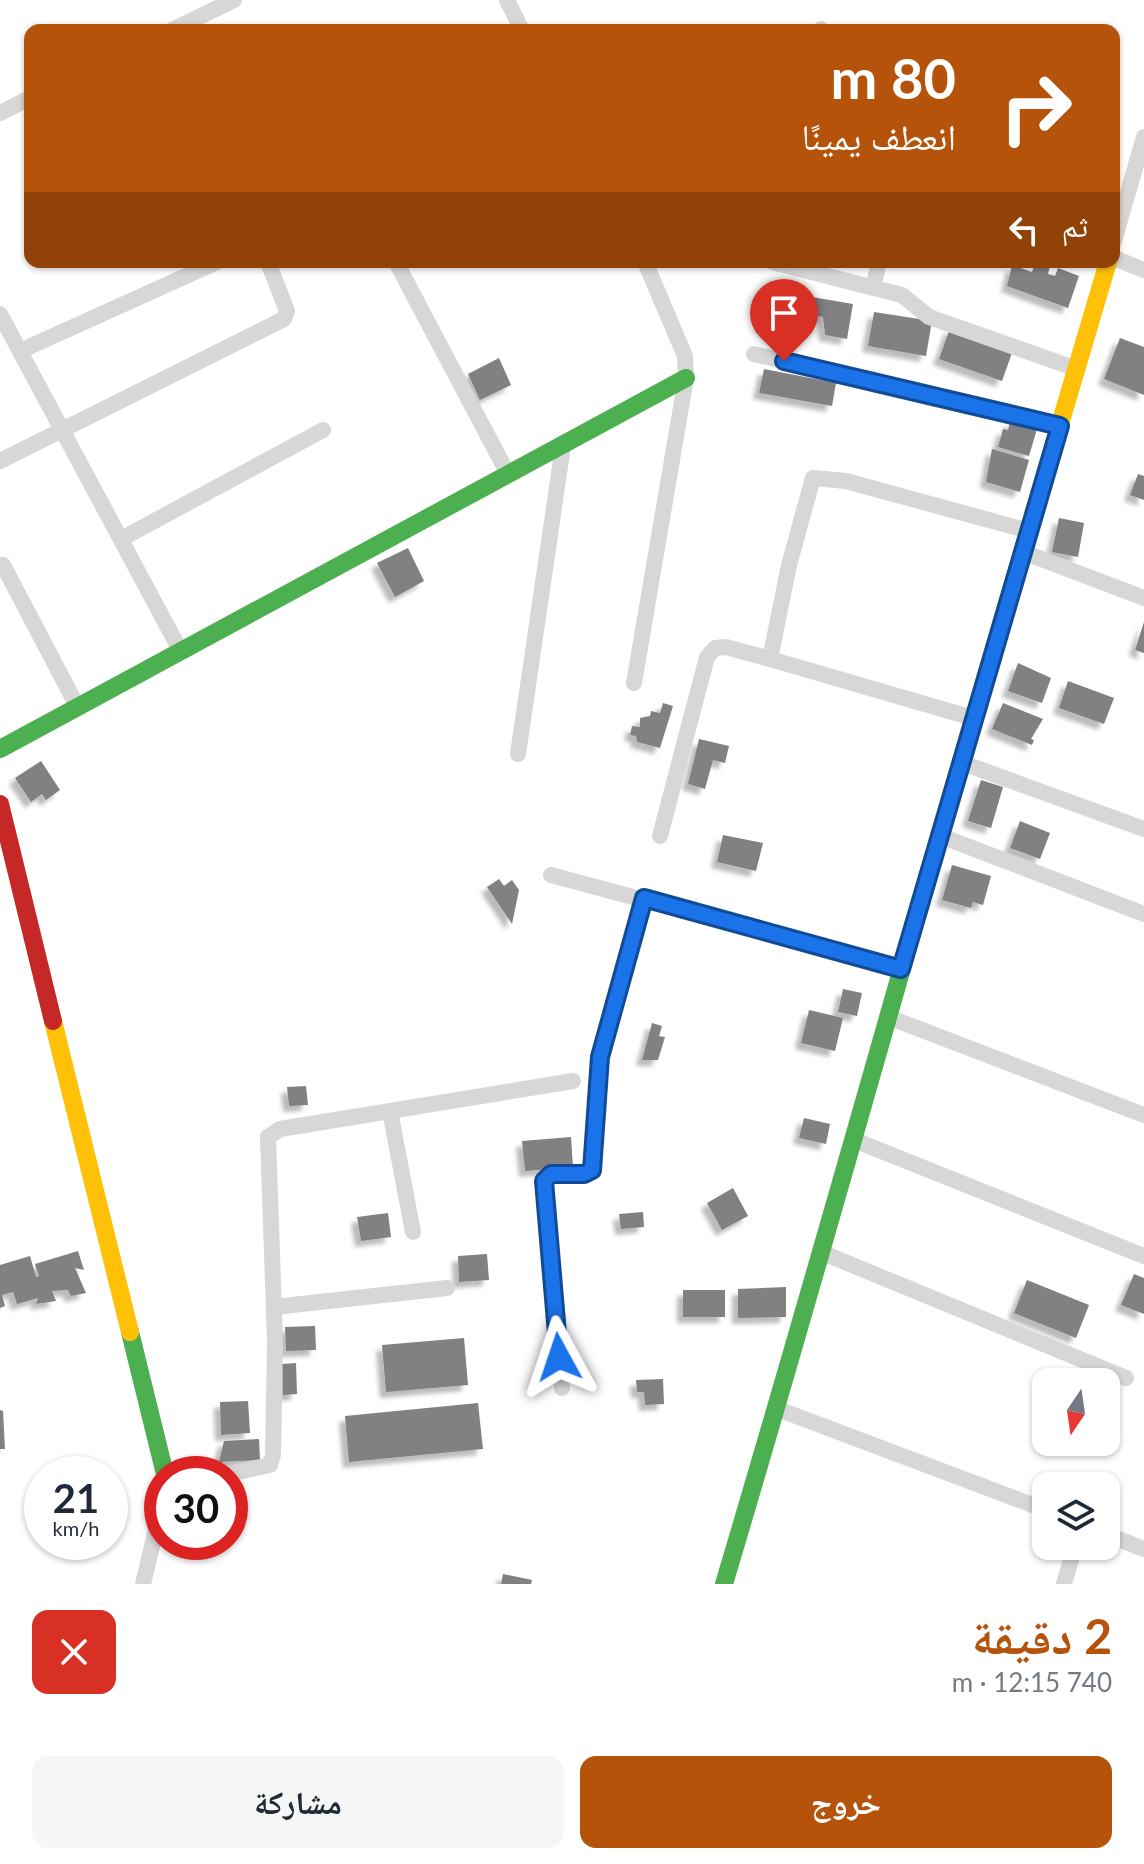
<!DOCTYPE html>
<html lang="ar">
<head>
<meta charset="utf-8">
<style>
	:root { --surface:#fff; --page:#f6f6f7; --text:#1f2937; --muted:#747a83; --accent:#b45309 }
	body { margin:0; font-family:Lato,"Noto Naskh Arabic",sans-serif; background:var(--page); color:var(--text); direction:rtl; height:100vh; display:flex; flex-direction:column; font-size:30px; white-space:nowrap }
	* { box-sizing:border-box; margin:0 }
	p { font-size:26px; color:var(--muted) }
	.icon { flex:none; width:44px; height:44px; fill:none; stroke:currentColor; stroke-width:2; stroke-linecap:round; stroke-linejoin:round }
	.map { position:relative; height:1584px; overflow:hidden; direction:ltr }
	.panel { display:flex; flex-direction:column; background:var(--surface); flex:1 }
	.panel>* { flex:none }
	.guide { position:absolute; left:24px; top:24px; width:1096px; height:244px; border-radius:16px; box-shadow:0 2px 6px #0004; direction:rtl; background:#b45309; color:#fff; overflow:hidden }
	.needle { width:52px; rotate:193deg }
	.buttons { position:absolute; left:1032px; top:1368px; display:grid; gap:16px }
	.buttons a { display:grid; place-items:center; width:88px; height:88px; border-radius:16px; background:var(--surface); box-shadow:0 2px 6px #0004; font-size:40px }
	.speed { position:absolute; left:24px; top:1456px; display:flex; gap:16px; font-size:40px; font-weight:700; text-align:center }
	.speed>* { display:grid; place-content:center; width:104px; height:104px; border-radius:50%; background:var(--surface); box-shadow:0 2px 6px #0004; line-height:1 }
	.speed small { font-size:20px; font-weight:400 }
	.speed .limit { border:12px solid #d22; background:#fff; color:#111 }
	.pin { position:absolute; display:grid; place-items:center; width:68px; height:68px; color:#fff; margin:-82px -34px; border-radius:50% 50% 50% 0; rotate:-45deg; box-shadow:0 0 8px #0007 }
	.pin .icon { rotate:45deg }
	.me { position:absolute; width:88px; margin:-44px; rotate:355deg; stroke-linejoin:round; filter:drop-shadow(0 0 6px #0008) }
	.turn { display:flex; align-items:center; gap:28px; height:168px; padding:0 32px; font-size:36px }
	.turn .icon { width:104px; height:104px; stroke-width:2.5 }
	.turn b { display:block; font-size:56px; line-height:68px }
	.then { display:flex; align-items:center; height:76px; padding:0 32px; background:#0003; gap:16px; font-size:30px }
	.round { display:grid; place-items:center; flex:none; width:84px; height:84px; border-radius:16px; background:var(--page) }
	.overview { display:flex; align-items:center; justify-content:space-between; height:136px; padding:0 32px }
	h1 { font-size:48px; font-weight:700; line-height:60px; color:var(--accent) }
	.cta { display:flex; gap:16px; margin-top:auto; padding:16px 32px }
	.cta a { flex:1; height:92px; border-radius:16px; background:var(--accent); color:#fff; font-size:32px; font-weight:700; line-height:92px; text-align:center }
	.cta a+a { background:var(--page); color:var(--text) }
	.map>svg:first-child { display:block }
</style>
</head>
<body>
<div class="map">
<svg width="1144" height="1584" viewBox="0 0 1144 1584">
	<defs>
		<filter id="shadow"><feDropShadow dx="-6" dy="6" stdDeviation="2" flood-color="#0004"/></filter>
	</defs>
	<rect width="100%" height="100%" fill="#fff"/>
	<path fill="#818181" filter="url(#shadow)" d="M1043 263 1050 266 1048 274 1055 276 1058 268 1079 276 1068 308 1007 286 1012 265 1032 272 1034 266 1041 267Z
		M812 297 853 304 847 339 825 335 823 317 809 314Z
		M874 312 932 321 926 356 868 346Z
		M950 328 1013 350 1002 381 939 359Z
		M1120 338 1144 347V395L1104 379Z
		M499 358 511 385 480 400 468 374Z
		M764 369 836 383 832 406 759 393Z
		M1010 421 1037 429 1029 456 998 447 1003 429 1008 430Z
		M992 449 1029 460 1020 492 986 482Z
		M1138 474 1144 476V500L1130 495Z
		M1059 518 1084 523 1078 557 1052 552Z
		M408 548 424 581 395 597 377 563Z
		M1144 622V653L1135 650Z
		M1018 663 1051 678 1042 703 1008 691Z
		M1068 681 1114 698 1104 724 1059 708Z
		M663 703 673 706 660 748 637 742 636 736 630 735 632 726 640 727V718L650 716 651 711 660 713Z
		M1003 703 1043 719 1031 739 1034 740 1032 745 992 729Z
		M699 739 729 746 725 763 713 760 705 789 688 784Z
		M41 761 60 790 46 800 42 794 31 802 15 778Z
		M981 780 1003 787 991 828 968 821Z
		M1020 821 1050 833 1040 859 1010 848Z
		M723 835 763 843 756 871 717 862Z
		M952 865 991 876 983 905 973 902 971 908 942 900Z
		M499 879 504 886 512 880 519 890 512 924 487 887Z
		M843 989 862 993 857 1016 838 1012Z
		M809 1010 843 1018 835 1051 801 1043Z
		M652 1023 662 1026 659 1036 665 1037 658 1060H642Z
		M306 1086 308 1105 289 1106 287 1087Z
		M804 1118 830 1124 826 1144 799 1138Z
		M571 1137 573 1167 525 1171 522 1141Z
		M733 1188 748 1216 722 1230 707 1203Z
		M643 1212 644 1227 621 1229 619 1214Z
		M388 1213 391 1237 361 1241 357 1217Z
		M78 1251 84 1270 75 1268 86 1293 71 1296 68 1290 52 1291 56 1301 36 1304 38 1298 17 1304 13 1292 2 1295 5 1306 0 1308V1265L30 1256 36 1277 39 1276 35 1264Z
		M487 1254 489 1280 459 1282 458 1256Z
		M1134 1274 1144 1278V1314L1121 1305Z
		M1027 1280 1089 1305 1076 1338 1014 1313Z
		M786 1287V1317L738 1318V1289Z
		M683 1290H725V1317H683Z
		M315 1326 316 1350 286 1351 285 1327Z
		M464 1338 468 1385 386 1392 382 1345Z
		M296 1363 297 1394 283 1395 282 1364Z
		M663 1379 664 1404 645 1405 644 1392H637L636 1380Z
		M248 1401 250 1433 221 1435 220 1402Z
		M478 1403 483 1449 349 1462 345 1416Z
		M0 1410 3 1411 5 1449H0Z
		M259 1439 260 1460 219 1462 224 1441Z
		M503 1574 532 1580 531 1584H501Z"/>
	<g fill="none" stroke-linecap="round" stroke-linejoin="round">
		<path stroke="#d7d7d7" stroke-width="16" d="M507 0 522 30
			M172 30 234 0
			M821 30V29
			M0 113 30 98
			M1114 241 1144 137
			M1114 258 1144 270
			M396 262 508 474
			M772 262 902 295 929 317 1077 369
			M873 288 879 262
			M0 314 180 650
			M20 351 217 262
			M754 354 1060 426
			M0 461 284 319 287 311 268 262
			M121 539 323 430
			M1023 552 1144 598
			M3 565 77 706
			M770 659 789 565 813 478 846 481 1029 531
			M634 683 686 378 685 356 645 262
			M518 754 563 446
			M960 762 1144 829
			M938 835 1144 914
			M660 836 707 657 715 648 726 647 770 659 973 718
			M551 875 901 969
			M888 1017 1144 1115
			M390 1111 413 1232
			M854 1140 1144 1256
			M823 1253 1126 1378
			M274 1307 447 1288
			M562 1388 544 1181 551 1174H584L592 1170 600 1057 644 898
			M775 1408 1046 1510
			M228 1474 270 1465 273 1455 275 1341 268 1137 280 1129 573 1081
			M1106 1534 1144 1549
			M143 1584 162 1504
			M1064 1584 1075 1546"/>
		<path stroke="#4caf50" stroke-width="18" d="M0 749 686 378
			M130 1332 165 1474
			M724 1584C829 1233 925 880 1029 529"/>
		<path stroke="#ffc107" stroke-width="18" d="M1029 529 1108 262
			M53 1021 130 1332"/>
		<path stroke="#c62828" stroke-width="18" d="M0 804 53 1021"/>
	</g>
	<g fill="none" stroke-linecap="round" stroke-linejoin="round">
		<g stroke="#114b97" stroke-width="20">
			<path id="route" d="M559 1357 544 1181 551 1174H584L592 1170 600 1057 644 898 901 969 1060 426 784 361"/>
		</g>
		<use href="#route" stroke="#1a73e8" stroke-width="14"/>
	</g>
</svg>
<div class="buttons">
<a><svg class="needle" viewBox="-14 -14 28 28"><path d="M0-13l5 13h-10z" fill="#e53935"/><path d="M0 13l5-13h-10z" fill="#747a83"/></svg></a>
<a><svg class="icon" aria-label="layers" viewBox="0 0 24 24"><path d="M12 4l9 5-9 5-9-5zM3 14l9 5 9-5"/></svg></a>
</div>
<div class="speed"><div>21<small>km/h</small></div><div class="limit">30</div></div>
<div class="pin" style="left:784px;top:361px;background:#d93025"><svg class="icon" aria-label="arrive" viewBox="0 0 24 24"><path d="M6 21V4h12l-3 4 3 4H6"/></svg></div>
<svg class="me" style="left:559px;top:1357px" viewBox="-20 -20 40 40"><path d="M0-17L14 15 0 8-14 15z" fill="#1a73e8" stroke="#fff" stroke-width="4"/></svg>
<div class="guide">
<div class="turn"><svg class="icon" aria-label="right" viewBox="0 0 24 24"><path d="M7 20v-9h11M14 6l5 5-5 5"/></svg><div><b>80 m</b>انعطف يمينًا</div></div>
<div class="then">ثم<svg class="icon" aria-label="left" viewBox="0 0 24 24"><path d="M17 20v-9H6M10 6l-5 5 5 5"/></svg></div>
</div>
</div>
<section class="panel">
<div class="overview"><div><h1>2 دقيقة</h1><p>740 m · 12:15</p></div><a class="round" style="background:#d93025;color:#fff"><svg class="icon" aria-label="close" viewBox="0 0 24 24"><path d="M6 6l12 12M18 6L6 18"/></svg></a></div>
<div class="cta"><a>خروج</a><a>مشاركة</a></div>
</section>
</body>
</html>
